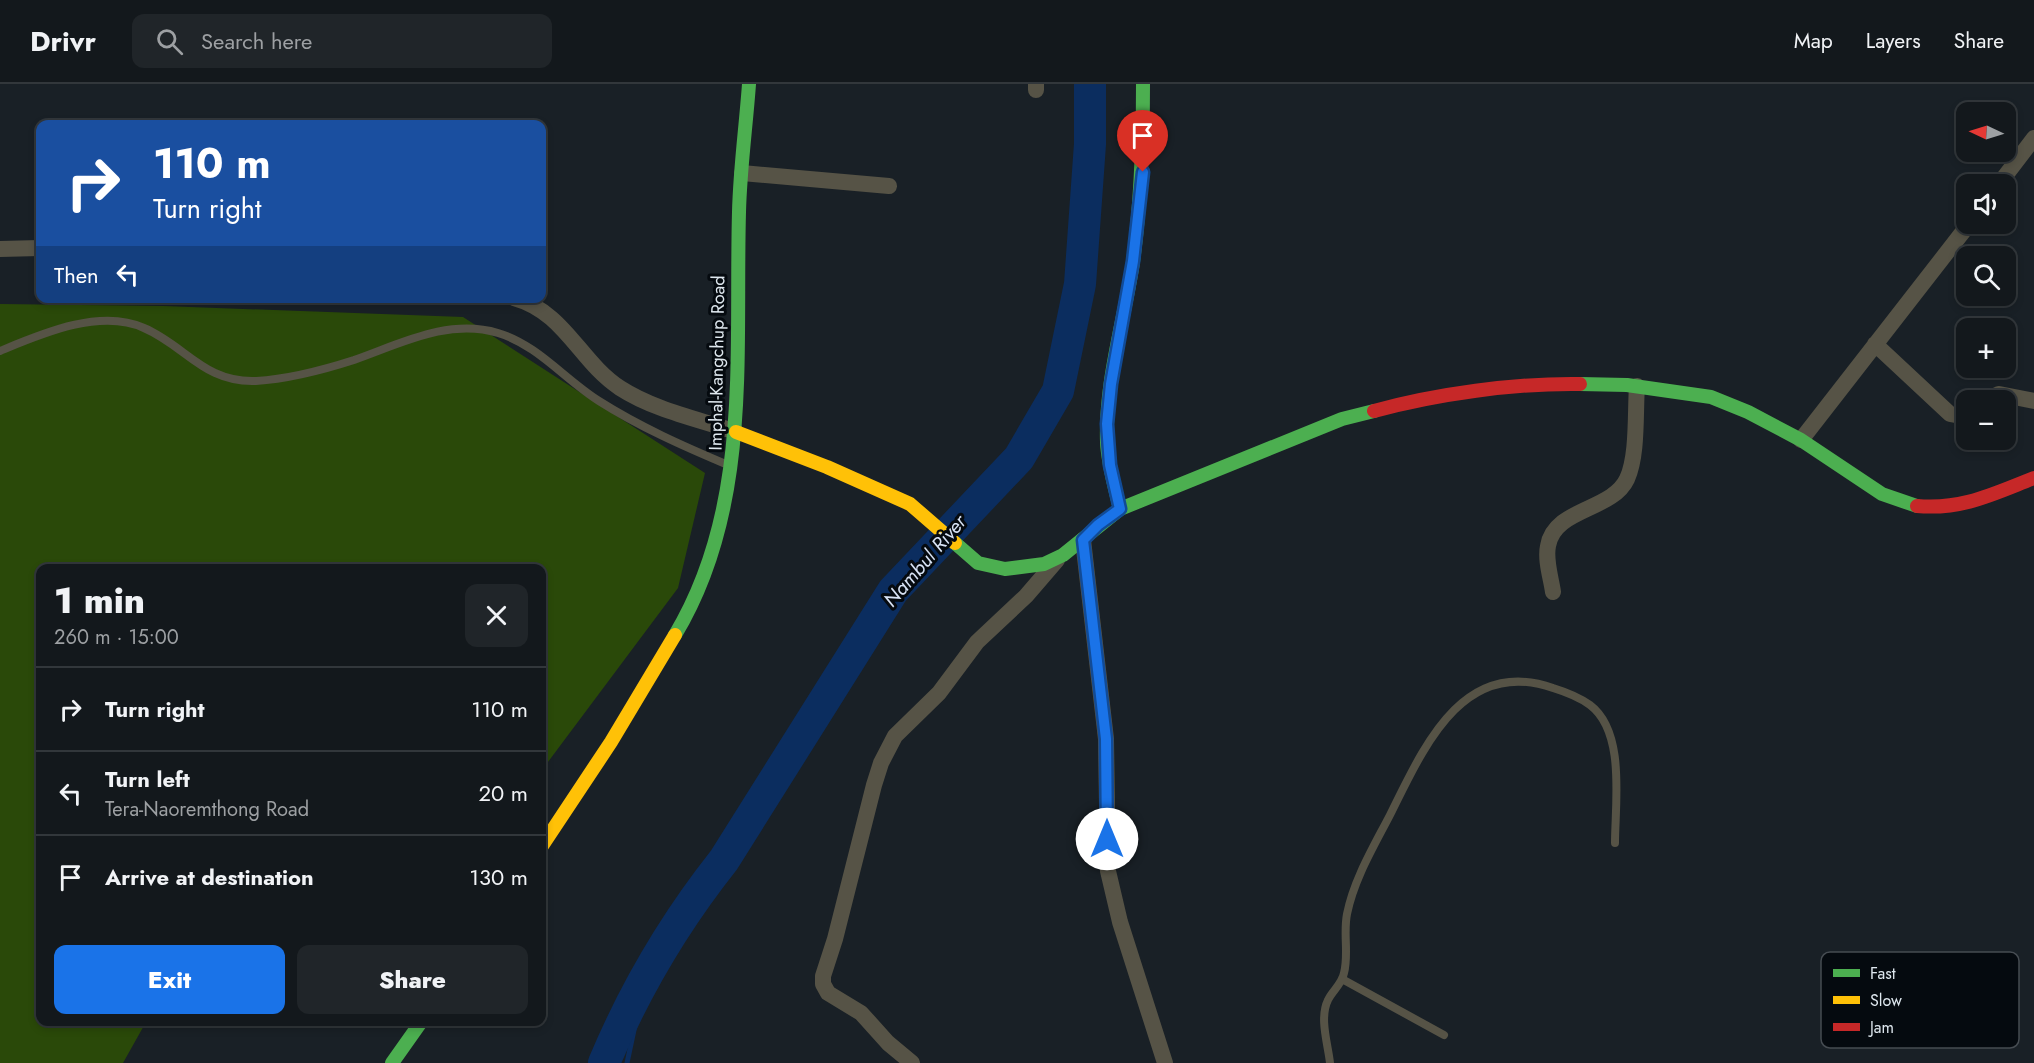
<!DOCTYPE html>
<html lang="en">
<head>
<meta charset="utf-8">
<style>
	:root { --surface:#13181c; --page:#202529; --text:#f1f3f6; --muted:#9da0a3; --line:#32373b; --accent:#1a73e8 }
	body { margin:0; font-family:Jost,sans-serif; background:var(--page); color:var(--text); height:100vh; display:flex; flex-direction:column; font-size:22px; white-space:nowrap }
	* { box-sizing:border-box; margin:0 }
	p { font-size:20px; color:var(--muted) }
	.icon { flex:none; width:33px; height:33px; fill:none; stroke:currentColor; stroke-width:2; stroke-linecap:round; stroke-linejoin:round }
	.map { position:relative; flex:1; overflow:hidden }
	.side { position:absolute; left:36px; top:480px; width:510px; height:462px; display:flex; flex-direction:column; background:var(--surface); border-radius:12px; box-shadow:0 3px 9px #0003,0 0 0 2px var(--line) }
	.side>* { flex:none }
	.banner { position:absolute; left:36px; top:36px; width:510px; height:183px; border-radius:12px; box-shadow:0 3px 9px #0003,0 0 0 2px var(--line); background:#1a4fa0; color:#fff; overflow:hidden }
	.needle { width:39px; rotate:274deg }
	.fabs { position:absolute; left:1956px; top:18px; display:grid; gap:12px }
	.fabs a { display:grid; place-items:center; width:60px; height:60px; border-radius:12px; background:var(--surface); box-shadow:0 3px 9px #0003,0 0 0 2px var(--line); font-size:30px }
	.pin { position:absolute; display:grid; place-items:center; width:51px; height:51px; color:#fff; margin:-62px -26px; border-radius:50% 50% 50% 0; rotate:-45deg; box-shadow:0 0 6px #0007 }
	.pin .icon { rotate:45deg }
	.me { position:absolute; width:66px; margin:-33px; rotate:0deg; stroke-linejoin:round; filter:drop-shadow(0 0 4px #0008) }
	.turn { display:flex; align-items:center; gap:21px; height:126px; padding:0 18px; font-size:27px }
	.turn .icon { width:78px; height:78px; stroke-width:2.5 }
	.turn b { display:block; font-size:42px; line-height:51px }
	.then { display:flex; align-items:center; height:57px; padding:0 18px; background:#0003; gap:12px; font-size:22px }
	.round { display:grid; place-items:center; flex:none; width:63px; height:63px; border-radius:12px; background:var(--page) }
	.head { display:flex; align-items:center; justify-content:space-between; height:102px; padding:0 18px }
	h1 { font-size:36px; font-weight:800; line-height:45px }
	.primary-button { display:flex; gap:12px; margin-top:auto; padding:12px 18px }
	.primary-button a { flex:1; height:69px; border-radius:12px; background:var(--accent); color:#fff; font-size:24px; font-weight:800; line-height:69px; text-align:center }
	.primary-button a+a { background:var(--page); color:var(--text) }
	ul { padding:0; list-style:none }
	li { display:flex; align-items:center; gap:18px; height:84px; padding:0 18px; border-top:2px solid var(--line) }
	li div { flex:1 }
	li b { display:block; font-size:22px }
	li em { font-style:normal }
	header { display:flex; align-items:center; gap:36px; box-sizing:border-box; height:84px; padding:0 30px; background:var(--surface); border-bottom:2px solid var(--line) }
	header strong { font-size:28px }
	nav { display:flex; gap:33px; margin-inline-start:auto; font-size:21px }
	.search { width:420px; height:54px; background:var(--page); display:flex; align-items:center; gap:15px; box-sizing:border-box; padding:0 21px; border-radius:12px; color:var(--muted); font-size:22px }
	.map>svg:first-child { display:block }
</style>
</head>
<body>
<header>
<strong>Drivr</strong>
<div class="search"><svg class="icon" aria-label="search" viewBox="0 0 24 24"><circle cx="10" cy="10" r="6"/><path d="M15 15l6 6"/></svg>Search here</div>
<nav><a>Map</a><a>Layers</a><a>Share</a></nav>
</header>
<div class="map">
<svg width="2034" height="979" viewBox="0 0 2034 979">
	<rect width="100%" height="100%" fill="#192026"/>
	<path fill="#2a4909" d="M0 220 164 222 463 233 705 389 678 504 542 686V484H40V938H146L123 979H0Z"/>
	<g fill="none" stroke-linecap="round" stroke-linejoin="round">
		<path stroke="#0b2d5f" stroke-width="5" d="M627 979 647 885"/>
		<path stroke="#0b2d5f" stroke-width="32" d="M604 979C635 905 674 839 724 776L893 507 1019 374 1058 307 1080 200 1090 60V0"/>
		<path stroke="#565346" stroke-width="8" d="M0 267C41 250 100 224 144 244 186 262 204 299 256 297 289 295 323 286 354 276 400 260 448 234 498 249 538 261 564 295 599 317 640 343 683 362 728 381
			M1342 895 1444 951
			M1330 979C1328 960 1319 934 1328 916 1332 907 1342 900 1344 889 1349 870 1343 850 1347 830 1354 795 1374 762 1390 731 1423 665 1462 572 1553 604 1566 608 1579 613 1590 621 1626 648 1615 720 1615 759"/>
		<path stroke="#565346" stroke-width="16" d="M1036 0V6
			M742 89 889 102
			M1999 100 2034 54
			M0 165 40 164
			M514 214C565 228 579 277 620 304 654 326 698 335 736 348
			M1875 260 1950 330 1966 333
			M1987 316 1999 310 2034 317
			M1801 356 1969 140
			M1083 456 1106 655 1108 787 1120 838 1165 979
			M1553 508C1551 494 1545 476 1548 462 1554 424 1612 427 1627 395 1638 371 1635 328 1637 302
			M912 979 888 959 861 929 828 909 823 900V892L835 855 874 701 881 679 895 652 939 609 977 558 1026 512 1057 476"/>
		<path stroke="#4caf50" stroke-width="14" d="M1580 300 1627 301 1711 313 1748 328 1801 356 1882 410 1917 422
			M1120 425C1115 403 1108 381 1107 358 1105 297 1124 238 1133 178 1141 119 1143 59 1143 0
			M955 459 978 479 1005 485 1044 480 1063 471 1120 425 1342 335 1374 327
			M675 551C752 423 735 271 739 128 740 85 746 42 749 0
			M392 979 421 938"/>
		<path stroke="#ffc107" stroke-width="14" d="M736 348 827 383 910 420 955 459
			M542 762 611 658 675 551"/>
		<path stroke="#c62828" stroke-width="14" d="M1374 327C1436 310 1515 299 1580 300
			M1917 422C1962 426 1993 410 2034 394"/>
	</g>
	<g fill="none" stroke-linecap="round" stroke-linejoin="round">
		<g stroke="#114b97" stroke-width="15">
			<path id="route" d="M1107 755 1106 655 1083 456 1098 441 1120 425 1110 381 1107 340 1111 300 1133 177 1143 88"/>
		</g>
		<use href="#route" stroke="#1a73e8" stroke-width="10"/>
	</g>
	<g text-anchor="middle" dominant-baseline="central" stroke-width="6" stroke-linejoin="round" paint-order="stroke">
		<g font-size="18" fill="#dee7ee" stroke="#050a0f">
			<text transform="translate(717 279) rotate(-89)">Imphal-Kangchup Road</text>
		</g>
		<g font-size="20" font-style="italic" fill="#d8e3f5" stroke="#050a0f">
			<text transform="translate(925 477) rotate(-49)">Nambul River</text>
		</g>
	</g>
	<rect x="1821" y="868" width="198" height="96" rx="9" fill="#050a0f" stroke="#464c52" stroke-width="1.5"/>
	<rect x="1833" y="885" width="27" height="8" fill="#4caf50"/>
	<rect x="1833" y="912" width="27" height="8" fill="#ffc107"/>
	<rect x="1833" y="939" width="27" height="8" fill="#c62828"/>
	<g font-size="16" fill="#dee7ee">
		<text x="1870" y="895">Fast</text>
		<text x="1870" y="922">Slow</text>
		<text x="1870" y="949">Jam</text>
	</g>
</svg>
<div class="fabs">
<a><svg class="needle" viewBox="-14 -14 28 28"><path d="M0-13l5 13h-10z" fill="#e53935"/><path d="M0 13l5-13h-10z" fill="#9da0a3"/></svg></a>
<a><svg class="icon" aria-label="sound" viewBox="0 0 24 24"><path d="M4 9h4l5-4v14l-5-4H4zM17 9q2 3 0 6"/></svg></a>
<a><svg class="icon" aria-label="search" viewBox="0 0 24 24"><circle cx="10" cy="10" r="6"/><path d="M15 15l6 6"/></svg></a>
<a>+</a>
<a>−</a>
</div>
<div class="pin" style="left:1143px;top:88px;background:#d93025"><svg class="icon" aria-label="arrive" viewBox="0 0 24 24"><path d="M6 21V4h12l-3 4 3 4H6"/></svg></div>
<svg class="me" style="left:1107px;top:755px" viewBox="-20 -20 40 40"><circle r="19" fill="#fff"/><path d="M0-13L10 11 0 6-10 11z" fill="#1a73e8"/></svg>
<div class="banner">
<div class="turn"><svg class="icon" aria-label="right" viewBox="0 0 24 24"><path d="M7 20v-9h11M14 6l5 5-5 5"/></svg><div><b>110 m</b>Turn right</div></div>
<div class="then">Then<svg class="icon" aria-label="left" viewBox="0 0 24 24"><path d="M17 20v-9H6M10 6l-5 5 5 5"/></svg></div>
</div>
<section class="side">
<div class="head"><div><h1>1 min</h1><p>260 m · 15:00</p></div><a class="round"><svg class="icon" aria-label="close" viewBox="0 0 24 24"><path d="M6 6l12 12M18 6L6 18"/></svg></a></div>
<ul>
<li><svg class="icon" aria-label="right" viewBox="0 0 24 24"><path d="M7 20v-9h11M14 6l5 5-5 5"/></svg><div><b>Turn right</b></div><em>110 m</em></li>
<li><svg class="icon" aria-label="left" viewBox="0 0 24 24"><path d="M17 20v-9H6M10 6l-5 5 5 5"/></svg><div><b>Turn left</b><p>Tera-Naoremthong Road</p></div><em>20 m</em></li>
<li><svg class="icon" aria-label="arrive" viewBox="0 0 24 24"><path d="M6 21V4h12l-3 4 3 4H6"/></svg><div><b>Arrive at destination</b></div><em>130 m</em></li>
</ul>
<div class="primary-button"><a>Exit</a><a>Share</a></div>
</section>
</div>
</body>
</html>
